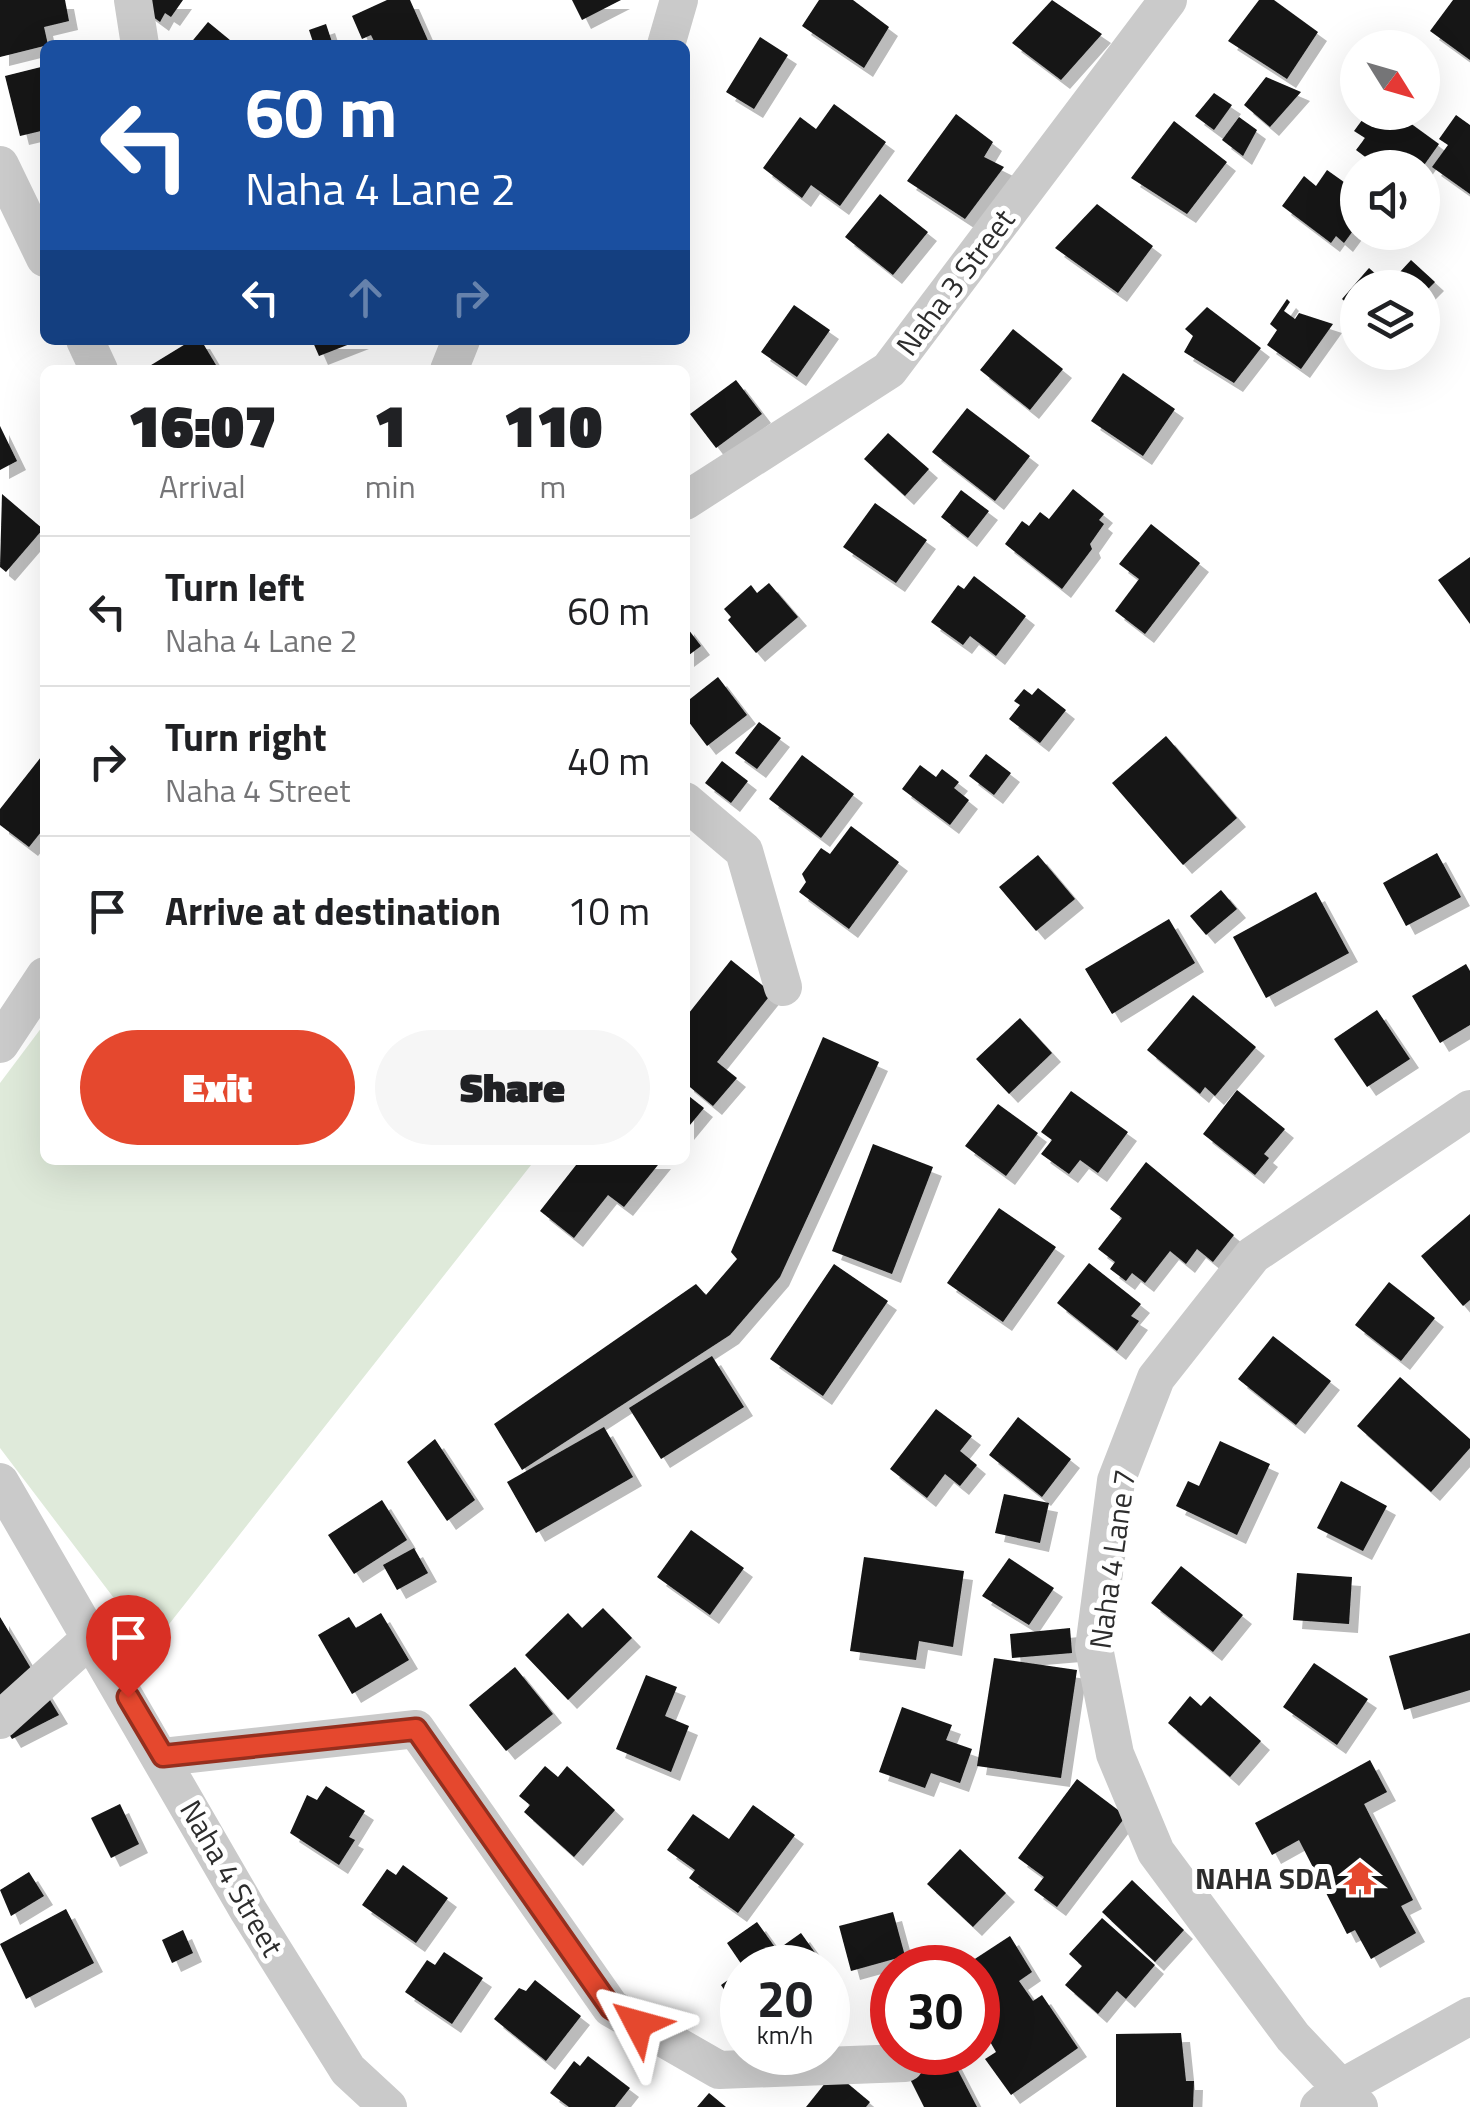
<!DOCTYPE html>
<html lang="en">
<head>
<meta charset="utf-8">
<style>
	:root { --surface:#fff; --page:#f6f6f6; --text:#202124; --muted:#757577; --line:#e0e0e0; --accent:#e5482e }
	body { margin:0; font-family:"Titillium Web",sans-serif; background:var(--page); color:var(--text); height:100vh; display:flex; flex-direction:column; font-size:38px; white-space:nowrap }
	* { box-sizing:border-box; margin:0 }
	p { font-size:32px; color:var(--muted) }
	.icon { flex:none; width:55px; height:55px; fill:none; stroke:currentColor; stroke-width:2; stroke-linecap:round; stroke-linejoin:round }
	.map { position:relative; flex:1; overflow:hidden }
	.drawer { position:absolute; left:40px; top:365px; width:650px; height:800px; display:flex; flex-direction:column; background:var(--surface); border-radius:15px; box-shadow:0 10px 40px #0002 }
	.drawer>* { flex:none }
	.banner { position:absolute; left:40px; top:40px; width:650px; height:305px; border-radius:15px; box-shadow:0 10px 40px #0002; background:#1a4fa0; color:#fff; overflow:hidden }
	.needle { width:65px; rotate:127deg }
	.tools { position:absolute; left:1340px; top:30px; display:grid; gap:20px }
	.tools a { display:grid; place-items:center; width:100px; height:100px; border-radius:50%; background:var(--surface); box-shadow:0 10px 40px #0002; font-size:50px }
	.speed { position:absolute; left:720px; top:1945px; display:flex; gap:20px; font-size:50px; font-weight:700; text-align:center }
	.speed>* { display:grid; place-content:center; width:130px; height:130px; border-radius:50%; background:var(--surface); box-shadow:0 10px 40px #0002; line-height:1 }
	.speed small { font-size:25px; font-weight:400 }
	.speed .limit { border:15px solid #d22; background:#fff; color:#111 }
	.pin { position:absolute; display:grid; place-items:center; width:85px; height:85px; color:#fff; margin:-102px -42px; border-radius:50% 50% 50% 0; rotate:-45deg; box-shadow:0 0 10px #0007 }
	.pin .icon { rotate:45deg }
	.me { position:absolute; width:110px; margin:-55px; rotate:309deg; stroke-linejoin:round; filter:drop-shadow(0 0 8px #0008) }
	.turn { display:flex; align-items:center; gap:35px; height:210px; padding:0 40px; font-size:45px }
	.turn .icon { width:130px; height:130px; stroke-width:2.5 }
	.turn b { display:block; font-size:70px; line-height:85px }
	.lanes { display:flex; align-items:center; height:95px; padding:0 40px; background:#0003; justify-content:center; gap:50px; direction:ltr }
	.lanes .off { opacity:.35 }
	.eta { display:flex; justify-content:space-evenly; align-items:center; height:170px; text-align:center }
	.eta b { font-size:60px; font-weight:800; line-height:70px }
	.primary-button { display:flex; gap:20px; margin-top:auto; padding:20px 40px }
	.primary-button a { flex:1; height:115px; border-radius:60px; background:var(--accent); color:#fff; font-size:40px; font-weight:800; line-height:115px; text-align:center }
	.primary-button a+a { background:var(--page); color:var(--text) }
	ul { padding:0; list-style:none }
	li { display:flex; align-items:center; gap:30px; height:150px; padding:0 40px; border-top:2px solid var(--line) }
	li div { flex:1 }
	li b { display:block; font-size:38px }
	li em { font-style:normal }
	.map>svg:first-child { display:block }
</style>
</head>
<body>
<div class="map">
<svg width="1470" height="2107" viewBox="0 0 1470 2107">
	<defs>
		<filter id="shadow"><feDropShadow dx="9" dy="9" stdDeviation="0" flood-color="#0004"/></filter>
	</defs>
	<rect width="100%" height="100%" fill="#fff"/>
	<path fill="#dfeada" d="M45 1023V1160H535L151 1647 0 1448V1083Z"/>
	<path fill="#141414" filter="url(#shadow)" d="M0 0H65L69 21 44 27 48 45 0 57Z
		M147 0H183L171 17 165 13 160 22 141 8Z
		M387 0H410L430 45H376L371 35 362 39 352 16Z
		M572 0H621L582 20Z
		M819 0H853L889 27 864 68 802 26Z
		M1052 0 1102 34 1061 80 1012 43Z
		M1259 0H1274L1318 32 1287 79 1228 41Z
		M1453 0H1470V60L1430 31Z
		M208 22 236 45H189Z
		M326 24 333 45H314L309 30Z
		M760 37 788 55 754 109 726 92Z
		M45 66V130L20 136 5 76Z
		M1266 77 1301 92 1270 127 1244 105Z
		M1214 93 1232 105 1214 130 1195 116Z
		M834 104 886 142 840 206 811 185 802 198 763 168 800 117 816 129Z
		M1368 112H1395L1439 144 1422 168H1380L1356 150 1365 138 1354 131Z
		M956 114 993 142 984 157 1004 167 965 219 907 181Z
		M1456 115 1470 125V194L1432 167 1448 145 1439 139Z
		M1239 117 1257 130 1243 156 1222 140Z
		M1174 121 1227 162 1187 214 1131 178Z
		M1327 170 1358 192 1353 202 1358 206V224L1344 243 1336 236 1331 243 1282 206 1304 176 1316 186Z
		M880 194 928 232 893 275 845 237Z
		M1097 204 1153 246 1118 293 1055 248Z
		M1411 260 1435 282 1422 295V288H1358V313L1342 299 1369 268 1388 285Z
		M1287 299 1290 302 1284 311 1295 319 1299 313 1333 324 1301 369 1267 345 1277 330 1270 324Z
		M794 305 830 330 797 377 761 352Z
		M1207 307 1261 348 1234 383 1184 352 1193 336 1185 329Z
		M1013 329 1063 369 1030 410 980 370Z
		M192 340H201L219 370H143Z
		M312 340H360L319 356Z
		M1123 373 1175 409 1143 456 1091 421Z
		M736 380 762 414 716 448 690 414Z
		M967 408 1030 456 995 501 932 452Z
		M0 426 17 461 0 470Z
		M888 433 929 469 905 496 864 459Z
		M1073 489 1104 514 1099 520 1104 524 1090 544 1092 549 1062 589 1005 544 1022 521 1029 526 1040 512 1049 519Z
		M961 490 989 511 968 538 941 517Z
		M2 494 43 529 6 572 0 567Z
		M875 503 927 540 896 583 843 547Z
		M1151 524 1200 563 1145 634 1115 611 1139 579 1119 564Z
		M1470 557V624L1438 580Z
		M974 576 1026 616 996 656 970 636 963 645 931 622 958 585 964 589Z
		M769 583 798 617 756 653 728 620 731 617 724 609 751 585 757 593Z
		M685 625 701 646 685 658Z
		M718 677 747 715 707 746 685 717V703Z
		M1038 688 1066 710 1040 743 1009 719 1020 705 1014 701 1024 689 1032 695Z
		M759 722 781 738 757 769 735 753Z
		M1166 736 1237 818 1183 865 1112 783Z
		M45 752V827L29 847 0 825V809Z
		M986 754 1011 773 994 795 969 776Z
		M802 755 854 794 821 838 769 799Z
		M722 761 748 781 731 803 705 783Z
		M920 765 936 777 942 769 959 782 954 788 969 800 950 825 902 789Z
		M851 826 899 862 849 929 799 892 806 882 802 874 821 848 830 854Z
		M1437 853 1461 897 1406 926 1383 883Z
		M1038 855 1075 899 1036 931 999 887Z
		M1221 890 1237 909 1206 935 1190 916Z
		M1316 892 1349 953 1266 998 1233 937Z
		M1169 919 1195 963 1112 1014 1085 969Z
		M731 960 772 993 717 1062 737 1078 713 1106 685 1083V1018Z
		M1466 964 1470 971V1025L1440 1043 1412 996Z
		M1193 995 1256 1047 1215 1096 1205 1087 1200 1094 1147 1050Z
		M1377 1010 1410 1059 1367 1087 1334 1039Z
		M1020 1018 1052 1053 1009 1094 976 1059Z
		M823 1037 879 1062 780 1277 730 1335 522 1470 494 1424 696 1284 706 1295 737 1259 731 1252Z
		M1237 1090 1285 1129 1264 1154 1269 1158 1255 1175 1203 1134Z
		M1071 1091 1128 1132 1098 1173 1080 1160 1069 1174 1041 1154 1052 1140 1041 1132Z
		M685 1093 704 1108 685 1131Z
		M998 1104 1038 1133 1006 1176 965 1146Z
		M873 1144 933 1167 892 1274 832 1251Z
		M580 1160H662L624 1207 608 1195 574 1238 540 1211Z
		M1146 1162 1234 1235 1213 1262 1197 1249 1186 1264 1170 1251 1145 1283 1132 1273 1126 1281 1110 1269 1115 1262 1098 1249 1122 1218 1110 1209Z
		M999 1208 1056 1247 1003 1322 947 1283Z
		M1470 1214V1300L1463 1306 1421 1256Z
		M1089 1263 1141 1304 1131 1316 1139 1321 1117 1351 1057 1303Z
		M834 1264 888 1301 823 1396 770 1359Z
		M1389 1282 1435 1318 1401 1361 1355 1325Z
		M1273 1336 1331 1381 1296 1425 1238 1379Z
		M712 1356 744 1407 661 1459 629 1408Z
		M1400 1377 1470 1439V1448L1431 1492 1357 1426Z
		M936 1409 972 1436 960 1451 977 1465 960 1486 945 1474 927 1498 890 1469Z
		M1018 1417 1071 1459 1042 1497 989 1455Z
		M604 1427 633 1477 536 1533 507 1482Z
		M435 1439 475 1500 447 1521 407 1462Z
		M1220 1441 1270 1464 1237 1535 1176 1506 1188 1481 1199 1486Z
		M1341 1481 1387 1506 1363 1551 1317 1528Z
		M1004 1494 1049 1503 1040 1543 995 1533Z
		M382 1500 407 1540 354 1574 328 1535Z
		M691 1530 744 1568 710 1615 657 1577Z
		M414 1548 428 1573 397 1590 383 1565Z
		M864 1557 964 1571 953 1647 919 1641 916 1660 850 1651Z
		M1009 1558 1054 1588 1029 1625 982 1596Z
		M1181 1566 1243 1615 1213 1652 1151 1603Z
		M1297 1573 1352 1577 1349 1624 1293 1620Z
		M603 1608 632 1638 568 1700 525 1655 568 1613 582 1628Z
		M381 1613 409 1660 352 1694 318 1635 349 1617 356 1628Z
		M0 1617 59 1715 12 1739 0 1719Z
		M1070 1628 1072 1653 1012 1658 1010 1634Z
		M1470 1633V1690L1404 1710 1389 1656Z
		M994 1658 1077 1670 1061 1778 977 1766Z
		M1314 1663 1368 1699 1337 1745 1283 1707Z
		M515 1667 553 1714 506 1751 469 1705Z
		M646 1675 677 1687 665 1716 689 1726 671 1772 616 1749Z
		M1190 1696 1201 1706 1210 1696 1261 1741 1230 1777 1168 1723Z
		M902 1707 952 1725 946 1740 972 1749 960 1783 931 1773 925 1788 879 1772Z
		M1370 1760 1387 1792 1364 1804 1413 1900 1401 1906 1416 1933 1371 1959 1355 1930 1347 1934 1299 1840 1272 1855 1255 1823Z
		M545 1766 558 1777 567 1766 615 1810 574 1857 524 1812 530 1805 519 1796Z
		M1077 1779 1126 1816 1057 1907 1034 1890 1044 1877 1018 1858Z
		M326 1786 365 1811 349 1837 355 1840 339 1865 290 1833 307 1795 317 1800Z
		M120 1804 139 1844 111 1858 91 1818Z
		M753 1805 795 1835 738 1913 689 1878 695 1870 667 1850 693 1814 729 1839Z
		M960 1849 1006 1893 973 1927 927 1884Z
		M403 1865 448 1898 416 1943 362 1905 387 1869 396 1875Z
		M29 1872 44 1896 11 1916 0 1890Z
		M1132 1880 1184 1930 1155 1962 1102 1912Z
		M66 1909 94 1963 26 1999 0 1944Z
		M893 1912 905 1956 851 1971 839 1926Z
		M1102 1918 1155 1965 1126 1999 1117 1991 1098 2014 1065 1985 1082 1966 1069 1954Z
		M757 1922 777 1950 801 1933 826 1968H744L727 1943Z
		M183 1930 193 1953 172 1963 162 1940Z
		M1010 1936 1032 1972 1019 1981 1033 2001 1042 1995 1078 2048 1011 2095 985 2059 996 2052 978 2021V1968H961Z
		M444 1952 483 1978 452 2024 405 1992 427 1960 435 1965Z
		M742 1970V2017L721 1985Z
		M535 1980 581 2016 546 2061 494 2019 519 1988 526 1991Z
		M1181 2033 1186 2081H1194L1193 2107H1116V2034Z
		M950 2055 977 2107H924L909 2077Z
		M588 2056 630 2088 615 2107H569L550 2093 574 2061 580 2066Z
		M834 2072 870 2102 866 2107H806Z
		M709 2093 726 2107H697Z"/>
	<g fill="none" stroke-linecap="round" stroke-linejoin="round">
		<path stroke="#cacaca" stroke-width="38" d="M133 0 140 45
			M666 45 679 0
			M0 165 45 258
			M85 340 99 370
			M449 370 461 340
			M685 501 889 370 1168 0
			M685 801 744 851 783 987
			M0 1044 45 976
			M0 1482 248 1910 348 2070 388 2107
			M0 1720 92 1637
			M163 1757 416 1729 611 2008 719 2070 905 2063
			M1319 2107 1341 2088 1470 2016
			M1359 2107 1293 2037 1156 1852 1115 1754 1094 1648 1116 1481 1156 1378 1253 1255 1470 1109"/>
	</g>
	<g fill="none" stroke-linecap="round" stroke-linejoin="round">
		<g stroke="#952f1e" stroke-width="25">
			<path id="route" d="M128 1697 163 1756 416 1729 611 2008 638 2024"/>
		</g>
		<use href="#route" stroke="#e5482e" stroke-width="18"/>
	</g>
	<defs>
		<g id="temple-bare" transform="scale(2.7)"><path d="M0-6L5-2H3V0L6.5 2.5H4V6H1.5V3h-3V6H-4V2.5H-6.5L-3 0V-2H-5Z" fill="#e5482e" stroke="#fff" stroke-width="2.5" paint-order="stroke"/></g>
	</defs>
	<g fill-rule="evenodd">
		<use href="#temple-bare" x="1360" y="1878"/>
	</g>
	<g text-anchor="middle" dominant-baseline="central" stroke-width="10" stroke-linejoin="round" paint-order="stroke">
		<g font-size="30" fill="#2d2d2d" stroke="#fff">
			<text transform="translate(955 282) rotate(-53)">Naha 3 Street</text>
			<text transform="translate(1112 1559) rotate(-82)">Naha 4 Lane 7</text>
			<text transform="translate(232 1878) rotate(60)">Naha 4 Street</text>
		</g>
		<g font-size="30" font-weight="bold" fill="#2d2d2d" stroke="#fff" text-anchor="end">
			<text x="1332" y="1878">NAHA SDA</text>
		</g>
	</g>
</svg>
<div class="tools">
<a><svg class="needle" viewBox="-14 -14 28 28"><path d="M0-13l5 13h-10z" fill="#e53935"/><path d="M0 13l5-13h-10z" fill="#757577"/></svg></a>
<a><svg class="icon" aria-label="sound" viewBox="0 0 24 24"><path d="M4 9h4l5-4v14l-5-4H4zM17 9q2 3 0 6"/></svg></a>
<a><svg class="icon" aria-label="layers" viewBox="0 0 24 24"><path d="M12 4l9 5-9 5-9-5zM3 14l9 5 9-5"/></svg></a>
</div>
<div class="speed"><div>20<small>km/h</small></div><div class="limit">30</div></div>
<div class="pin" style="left:128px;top:1697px;background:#d93025"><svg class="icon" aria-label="arrive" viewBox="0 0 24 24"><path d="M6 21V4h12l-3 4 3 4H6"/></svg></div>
<svg class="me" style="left:638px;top:2024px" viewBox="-20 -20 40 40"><path d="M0-17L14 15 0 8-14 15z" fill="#e5482e" stroke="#fff" stroke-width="4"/></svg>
<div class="banner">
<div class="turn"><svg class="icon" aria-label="left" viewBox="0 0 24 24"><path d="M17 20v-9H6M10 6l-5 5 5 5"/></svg><div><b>60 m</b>Naha 4 Lane 2</div></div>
<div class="lanes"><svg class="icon" aria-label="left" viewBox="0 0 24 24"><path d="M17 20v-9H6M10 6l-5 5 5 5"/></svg><svg class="icon off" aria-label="ahead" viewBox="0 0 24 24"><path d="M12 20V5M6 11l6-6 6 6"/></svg><svg class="icon off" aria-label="right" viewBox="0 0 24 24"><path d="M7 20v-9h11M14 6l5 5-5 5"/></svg></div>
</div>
<section class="drawer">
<div class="eta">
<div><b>16:07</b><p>Arrival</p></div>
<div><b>1</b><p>min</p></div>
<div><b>110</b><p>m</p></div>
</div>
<ul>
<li><svg class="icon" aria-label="left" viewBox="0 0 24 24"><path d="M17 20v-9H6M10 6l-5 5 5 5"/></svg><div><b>Turn left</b><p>Naha 4 Lane 2</p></div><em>60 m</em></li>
<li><svg class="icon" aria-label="right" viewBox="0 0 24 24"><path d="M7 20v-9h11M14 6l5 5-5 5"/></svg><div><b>Turn right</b><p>Naha 4 Street</p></div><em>40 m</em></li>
<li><svg class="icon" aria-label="arrive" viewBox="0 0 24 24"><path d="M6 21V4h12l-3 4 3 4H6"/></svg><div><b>Arrive at destination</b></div><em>10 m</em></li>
</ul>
<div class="primary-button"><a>Exit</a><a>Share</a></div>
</section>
</div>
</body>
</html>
